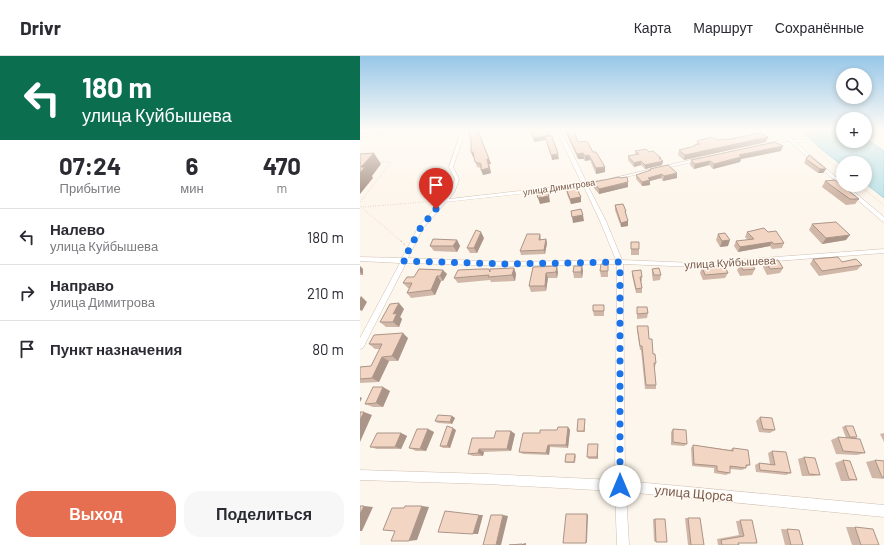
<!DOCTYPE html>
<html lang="ru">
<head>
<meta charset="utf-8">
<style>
	:root { --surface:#fff; --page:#f7f7f7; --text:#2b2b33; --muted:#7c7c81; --line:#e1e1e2; --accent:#e76f51 }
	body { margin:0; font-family:Barlow,sans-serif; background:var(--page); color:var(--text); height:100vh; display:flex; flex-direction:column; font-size:15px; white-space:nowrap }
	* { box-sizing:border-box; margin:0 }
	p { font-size:13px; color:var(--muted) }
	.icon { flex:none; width:22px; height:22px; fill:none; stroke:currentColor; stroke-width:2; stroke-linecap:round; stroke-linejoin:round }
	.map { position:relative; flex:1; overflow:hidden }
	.drawer { display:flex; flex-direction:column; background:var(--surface); width:360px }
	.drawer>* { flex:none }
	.hud { background:#0b6e4f; color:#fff; overflow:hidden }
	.buttons { position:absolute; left:476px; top:12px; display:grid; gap:8px }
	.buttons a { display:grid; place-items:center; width:36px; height:36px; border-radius:50%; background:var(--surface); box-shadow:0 2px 6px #0003; font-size:20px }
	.pin { position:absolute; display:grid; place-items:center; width:34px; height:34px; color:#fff; margin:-41px -17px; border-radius:50% 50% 50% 0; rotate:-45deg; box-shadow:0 0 4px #0007 }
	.pin .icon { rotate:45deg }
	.me { position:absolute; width:44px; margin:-22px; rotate:0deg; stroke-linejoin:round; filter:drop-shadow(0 0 3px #0008) }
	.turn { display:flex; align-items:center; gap:14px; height:84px; padding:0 16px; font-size:18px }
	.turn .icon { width:52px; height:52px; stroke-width:2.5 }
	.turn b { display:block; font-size:28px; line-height:34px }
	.eta { display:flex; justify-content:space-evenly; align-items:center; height:68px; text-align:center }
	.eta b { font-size:24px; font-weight:700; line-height:28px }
	.button { display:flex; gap:8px; margin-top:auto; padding:8px 16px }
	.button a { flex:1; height:46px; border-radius:16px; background:var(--accent); color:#fff; font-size:16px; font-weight:700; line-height:46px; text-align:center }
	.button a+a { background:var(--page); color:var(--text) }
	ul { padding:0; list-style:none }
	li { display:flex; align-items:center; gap:12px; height:56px; padding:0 16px; border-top:1px solid var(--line) }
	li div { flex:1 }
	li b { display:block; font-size:15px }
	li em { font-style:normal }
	header { display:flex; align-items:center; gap:24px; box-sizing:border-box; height:56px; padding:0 20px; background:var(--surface); border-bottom:1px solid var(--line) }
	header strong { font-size:19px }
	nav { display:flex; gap:22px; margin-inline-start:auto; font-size:14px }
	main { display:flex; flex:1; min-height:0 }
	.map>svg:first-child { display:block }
</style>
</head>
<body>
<header>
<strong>Drivr</strong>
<nav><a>Карта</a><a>Маршрут</a><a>Сохранённые</a></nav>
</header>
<main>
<section class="drawer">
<div class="hud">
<div class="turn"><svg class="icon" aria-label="left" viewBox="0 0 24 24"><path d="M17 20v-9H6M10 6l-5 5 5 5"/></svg><div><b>180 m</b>улица Куйбышева</div></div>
</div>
<div class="eta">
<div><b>07:24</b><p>Прибытие</p></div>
<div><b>6</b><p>мин</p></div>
<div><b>470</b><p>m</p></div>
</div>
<ul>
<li><svg class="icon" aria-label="left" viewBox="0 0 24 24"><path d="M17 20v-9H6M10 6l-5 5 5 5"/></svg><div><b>Налево</b><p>улица Куйбышева</p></div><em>180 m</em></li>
<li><svg class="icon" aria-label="right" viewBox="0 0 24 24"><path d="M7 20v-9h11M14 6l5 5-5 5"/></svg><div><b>Направо</b><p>улица Димитрова</p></div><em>210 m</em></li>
<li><svg class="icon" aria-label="arrive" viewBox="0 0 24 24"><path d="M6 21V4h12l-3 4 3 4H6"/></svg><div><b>Пункт назначения</b></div><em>80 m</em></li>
</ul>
<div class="button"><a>Выход</a><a>Поделиться</a></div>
</section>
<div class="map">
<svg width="524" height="489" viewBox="0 0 524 489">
	<rect width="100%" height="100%" fill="#fdf6ec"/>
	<path fill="#bfe3e8" stroke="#a5d3da" d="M440 73H483V85H505V82L524 95V142L505 127V107H483V110L461 93Z"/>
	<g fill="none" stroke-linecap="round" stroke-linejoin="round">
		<g stroke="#d1beb0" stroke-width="2.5">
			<path id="service" d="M434 85H445"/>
		</g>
		<g stroke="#d1beb0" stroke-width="1">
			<path id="minor" d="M56 73H67L65 74 0 81V79Z
				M102 73H106L93 111 99 123 95 135 89 143 222 128 196 73H200L227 127 242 124 244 125 228 130 246 165 262 204 335 207 524 193V197L335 211 263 208 265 425 524 449V461L266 436 269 489H257L255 435 126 428 0 424V414L126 418 255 424 257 208 147 210 46 207 3 292 0 293V282L40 207 0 205V201L42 202 59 170 91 135 95 123 89 111ZM224 131 240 165 256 204 147 206 48 202 63 172 86 146Z
				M416 73H420L432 82 433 84 483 127V129H486L524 161V166L522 165 429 85 407 89V87L427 83Z
				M339 102H341V104L252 124 250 123Z"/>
		</g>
		<path stroke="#d9b8a5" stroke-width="1" stroke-dasharray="0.5 2" stroke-linecap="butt" d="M434 73 441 80
			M449 89 483 117
			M498 129 524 149
			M0 146 31 106H18
			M0 150 42 186
			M3 151 77 145"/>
		<path stroke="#d9b8a5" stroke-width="1.5" stroke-dasharray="1 3" stroke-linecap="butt" d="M41 185 45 189"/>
		<use href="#service" stroke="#fff" stroke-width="2"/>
		<use href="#minor" fill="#fff" fill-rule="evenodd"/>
	</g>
	<path fill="#d1b7a8" d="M136 73 118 75 131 108H129L131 117 123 119 121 112 117 111 114 101H113L111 96 116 75Z
		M204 73H213L218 86 233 96 245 111V116L236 118 230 104 225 105 224 103H218Z
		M408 81 406 86 324 104 318 99 319 94 334 90V89H336L337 85Z
		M275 95 289 96 301 102V103L303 105 302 109 285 113 281 109 274 111 268 104V100L275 99Z
		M421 95 381 103 380 106 353 113 349 109 334 113 330 109 331 104Z
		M446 103 466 113 463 117H458L444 107Z
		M290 113 317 122 303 125 301 122 290 125V129L282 130 276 123V119L290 115Z
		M260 122 268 126V131L239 138 234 132V126Z
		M465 125 499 143 495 148 486 149 462 131Z
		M206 132 221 141V146L211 148 207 138Z
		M255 149 266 155V160L268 165V170L261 171 255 154Z
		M452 168 486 184 462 188 449 174Z
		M387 176 424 187 422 192 412 193 410 190 378 196 374 190 376 185 388 184 385 181Z
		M180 178 181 182V184L186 183 187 187 185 198 161 199 160 195Z
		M358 178 368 190 360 191 356 184Z
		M124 182 117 197H110L107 192Z
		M97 184 100 190 97 196 74 195 70 190Z
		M271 186 279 193V199H271Z
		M453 203 482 206 502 209 497 214 459 220 450 208Z
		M406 206 423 212 420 217 407 219 403 211Z
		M248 208V221H241L240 215Z
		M380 208 395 213 392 219 380 220 377 214Z
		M0 210 3 213V219H0Z
		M222 210 223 215 222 222H214L213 216Z
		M173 211 198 216 197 222H188L186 235 171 236 169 230Z
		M342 211 368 217 365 222 343 224 340 217Z
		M154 212 156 218 155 225 131 226 130 224 98 227 94 222 130 214Z
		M292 213 301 219 300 224 293 225 292 219Z
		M272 215 282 221V225H281L282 232V237H276L272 219Z
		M87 218 83 225H81L75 239 51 242 47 237 49 232H48L43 227 54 221Z
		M277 251 288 257 287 262 277 263Z
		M44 253 40 261 42 263 39 271H26L20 266Z
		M244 254V260H234L233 255Z
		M277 270 289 283 296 307 295 311H294L296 329V333H285L281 294H280L277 274Z
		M48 282 38 305H29L19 326 0 327V311L11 310 20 293H15L9 288Z
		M30 335 23 351H13L5 348Z
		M92 360 95 362 92 368 78 367 75 365Z
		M400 361 415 374 410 377 399 376 396 365Z
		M225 364V376H217V375Z
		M485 370 497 381 495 382 505 397 497 399 476 398 471 384 478 381 486 382 482 371Z
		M208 371 210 374 208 392 190 391 189 399 163 398 159 396 180 377 197 374Z
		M68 373 74 376 66 395H56L49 392Z
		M313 373 327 388 324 390 311 389V376Z
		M96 374 90 392H83L80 390Z
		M151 375 155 378 151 395 124 396 123 400H113L108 398 134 382Z
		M41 377 47 380 41 393H17L10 391Z
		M524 377V386L520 378Z
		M238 388V403H229L227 401Z
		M333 389 370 394 373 392 390 409 386 411V412L382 414 370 413V417L366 419 354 417V412L332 410 331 392Z
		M412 395 431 417 426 419 396 416 395 409 399 407 410 408 408 397Z
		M215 398 216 400 215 407H206L205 406Z
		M444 401 460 419 453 420H442L438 403Z
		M483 404 497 424 489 425H481L475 407Z
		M515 404 524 405V423L512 422 506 406Z
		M325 462H340L344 489H328Z
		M293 463H295L296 486 294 485Z
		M392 464 397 487H378L379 489H358L357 483 379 479 376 465Z
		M486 471H495L519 489H492Z
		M421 473 439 474 443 489H425Z"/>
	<path fill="#aa9588" d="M115 73H136L116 75Z
		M185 80 186 84 174 86 173 82Z
		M408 81 406 86 324 104 325 99Z
		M423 90 421 95 381 103 380 106 353 113 354 108 379 99Z
		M111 96H113L115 101H113Z
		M14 97 21 108 12 120 13 122 0 138V117L1 111Z
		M223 97 224 103H218L217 98Z
		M198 98 199 103 192 104 191 99Z
		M229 99 230 104 225 105V100Z
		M299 102H301V105H303L302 109 285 113V109Z
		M127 103H129L131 108H129L131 117 123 119 121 114Z
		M281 105V109L274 111V107Z
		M350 105 349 109 334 113 335 108Z
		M245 111V116L236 118V112Z
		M460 113H466L463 117H458Z
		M317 117V122L303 125 304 120Z
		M302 118 301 122 290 125V129L282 130V126L288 122Z
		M268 126V131L239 138V133Z
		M189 140 190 146 180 148 178 142Z
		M221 141V146L211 148 210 143Z
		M223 159 224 165 213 167 212 161Z
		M268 165V170L261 171V167Z
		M121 176 124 182 117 197 114 192Z
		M490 179 486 184 462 188 466 182Z
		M186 183 187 187 185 198 184 194Z
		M97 184 100 190 97 196 93 190Z
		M370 184 368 190 360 191 362 185Z
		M412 186 410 190 378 196 380 191Z
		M0 210 3 213V219L0 216Z
		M197 210 198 216 197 222 196 216Z
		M222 210 223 215 222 222 221 216Z
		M154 212 156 218 155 225 152 219Z
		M83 214 87 218 83 225 80 220Z
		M186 217 188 222 186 235 185 230Z
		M77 220 81 225 75 239 71 234Z
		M1 240 7 246 2 255 0 254V242Z
		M39 247 44 253 40 261 42 263 39 271 33 266V258Z
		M43 277 48 282 38 305 32 300Z
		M22 301 29 305 19 326 12 322Z
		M23 331 30 335 23 351 16 347Z
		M0 341 2 342 0 346Z
		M4 356 12 359 0 386V364Z
		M92 360 95 362 92 368 90 366Z
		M208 371 210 374 208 392 206 389Z
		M93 372 96 374 90 392 87 390Z
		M68 373 74 376 66 395 60 393Z
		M151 375 155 378 151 395 147 393Z
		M41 377 47 380 41 393 35 391Z
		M238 388V403L237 401Z
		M188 389 190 391 189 399 186 397Z
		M119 393 124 396 123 400 118 397Z
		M4 450 13 451 2 475H0V458Z
		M62 450 69 451 57 484 49 485Z
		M227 458 228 459 227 486 226 487Z
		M119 459H123L118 478H113Z
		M143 459 148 460 141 489H136Z
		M166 487V489H162V488Z"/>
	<path fill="#f3d5c3" stroke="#aa9588" d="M171 73H188L190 80 173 82Z
		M205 73H213L218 86 227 85 233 96H236L245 111 236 112 229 99 225 100 223 97 217 98Z
		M118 75 129 103H127L129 112 121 114V108L115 106 113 96H111V84L109 76Z
		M399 77 408 81 325 99 319 94 335 90 334 89 340 88 337 85 352 81 357 84 364 83 366 84Z
		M185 80H192L198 98 191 99Z
		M415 86 423 90 379 99 381 101 354 108 350 105 335 108 331 104Z
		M286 93 289 96 293 95 301 102H299L303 105 285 109 281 105 274 107 268 100 279 98 275 95Z
		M14 97 1 111H5L0 117V98Z
		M449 99 466 113H460L446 103Z
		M308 109 317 117 304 120 302 118 288 122 290 124 282 126 276 119 291 114 290 113Z
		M259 121 260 122 267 121 268 126 239 133 234 126Z
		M475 124 499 143H490L465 125Z
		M216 131 221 141 210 143 206 132Z
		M187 134 189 140 178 142 176 136Z
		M263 148 266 155H265L268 165 261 167 255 149Z
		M221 153 223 159 212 161 211 155Z
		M476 166 490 179 466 182 452 168Z
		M404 172 408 176 416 175 424 187 414 188 412 186 380 191 376 185 394 183 387 176Z
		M116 174 121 176 114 192H107Z
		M365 177 370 184 362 185 358 178Z
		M167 178H180L179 184 186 183 184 194 160 195Z
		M73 183 97 184 93 190H70Z
		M271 186H279V193H271Z
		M478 201 482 206 496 203 502 209 462 215 453 203Z
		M418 204 423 212 410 213 406 206Z
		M391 207 395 213 383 214 380 208Z
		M241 208H248V215H240Z
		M364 209 368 217 345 219 342 211Z
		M197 210 196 216 186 217 185 230H169L173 211Z
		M214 210H222L221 216H213Z
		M154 212 152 219 128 221 129 219 94 222 98 214 121 213H129L130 216V213Z
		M299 212 301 219H294L292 213Z
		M59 213 83 214 80 220H77L71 234 47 237 52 227H43L47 221H54Z
		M281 214 282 221H280L282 232 276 233 272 215Z
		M39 247 33 258 37 257 33 266H20L30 248Z
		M233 249H244V255H233Z
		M277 251H287L288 257 277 258Z
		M277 270H288L289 283H292L293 298H295L296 307H294L296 329H286L282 290H280Z
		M43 277 32 300 22 301 12 322 0 323V311L11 310 22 288H9L14 279Z
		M13 331H23L16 347 5 348Z
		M0 356H4L0 364Z
		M78 359 92 360 90 366 75 365Z
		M400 361 412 362 415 374 403 373Z
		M218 363H225L224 375H217Z
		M87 370 93 372 87 390H80Z
		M485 370H493L497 381H490Z
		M198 371H208L206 389H188L186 397 159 396 163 377H180V374H197Z
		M57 373H68L60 393 49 392Z
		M313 373 326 374 327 388 313 386Z
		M136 375H151L147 393H119L118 397 108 398 112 382H134Z
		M17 377H41L35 391H10Z
		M478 381 500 383 505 397 483 395Z
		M228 388H238L237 401H227Z
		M333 389 373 395V392L388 394 390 409H386V412L370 410V417L357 415V410L334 408Z
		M412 395 426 396 431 417 400 414 399 407 415 409Z
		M206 398H215L214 406H205Z
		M444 401 455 402 460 419 449 418Z
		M483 404 490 405 497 424 489 423Z
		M515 404 524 405V421H522Z
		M0 450H4L0 458Z
		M45 450H62L49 485H31L35 475 23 474 32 452H44Z
		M85 455 119 459 113 478 78 476Z
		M206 458H227L226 487H203Z
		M131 459H143L136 489H123Z
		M328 462H340L344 489H331Z
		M295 463H305L307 486H296Z
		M380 464H392L397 487H378L379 489H362L361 484 384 480Z
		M495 471 513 473 519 489H501Z
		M427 473 439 474 443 489H431Z
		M162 488V489H149Z"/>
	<linearGradient id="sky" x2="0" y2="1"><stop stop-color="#97c7e8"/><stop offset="0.52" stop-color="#fefbf6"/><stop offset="1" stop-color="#fefbf6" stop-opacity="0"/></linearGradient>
	<rect width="524" height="141" fill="url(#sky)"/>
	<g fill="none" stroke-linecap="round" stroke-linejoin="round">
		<path stroke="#1a73e8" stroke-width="7" stroke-dasharray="0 12.6" d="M76 153 61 171 43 205 147 208 260 206V430"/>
	</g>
	<g text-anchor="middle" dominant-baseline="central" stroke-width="3" stroke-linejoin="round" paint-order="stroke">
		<g font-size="9" fill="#7a5c4d" stroke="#fffaf3">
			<text transform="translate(199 131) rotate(-8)">улица Димитрова</text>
		</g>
		<g font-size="11" fill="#7a5c4d" stroke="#fffaf3">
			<text transform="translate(370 206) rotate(-3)">улица Куйбышева</text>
		</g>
		<g font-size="13" fill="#7a5c4d" stroke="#fffaf3">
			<text transform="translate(334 437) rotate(5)">улица Щорса</text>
		</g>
	</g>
</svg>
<div class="buttons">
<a><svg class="icon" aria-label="search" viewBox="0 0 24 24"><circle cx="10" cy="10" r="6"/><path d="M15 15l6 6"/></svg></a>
<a>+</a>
<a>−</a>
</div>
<div class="pin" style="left:76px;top:153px;background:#d93025"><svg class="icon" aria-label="arrive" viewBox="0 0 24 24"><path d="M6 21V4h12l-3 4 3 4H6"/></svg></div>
<svg class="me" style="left:260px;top:430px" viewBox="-20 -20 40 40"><circle r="19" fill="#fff"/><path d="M0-13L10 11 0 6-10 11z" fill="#1a73e8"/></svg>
</div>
</main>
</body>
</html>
